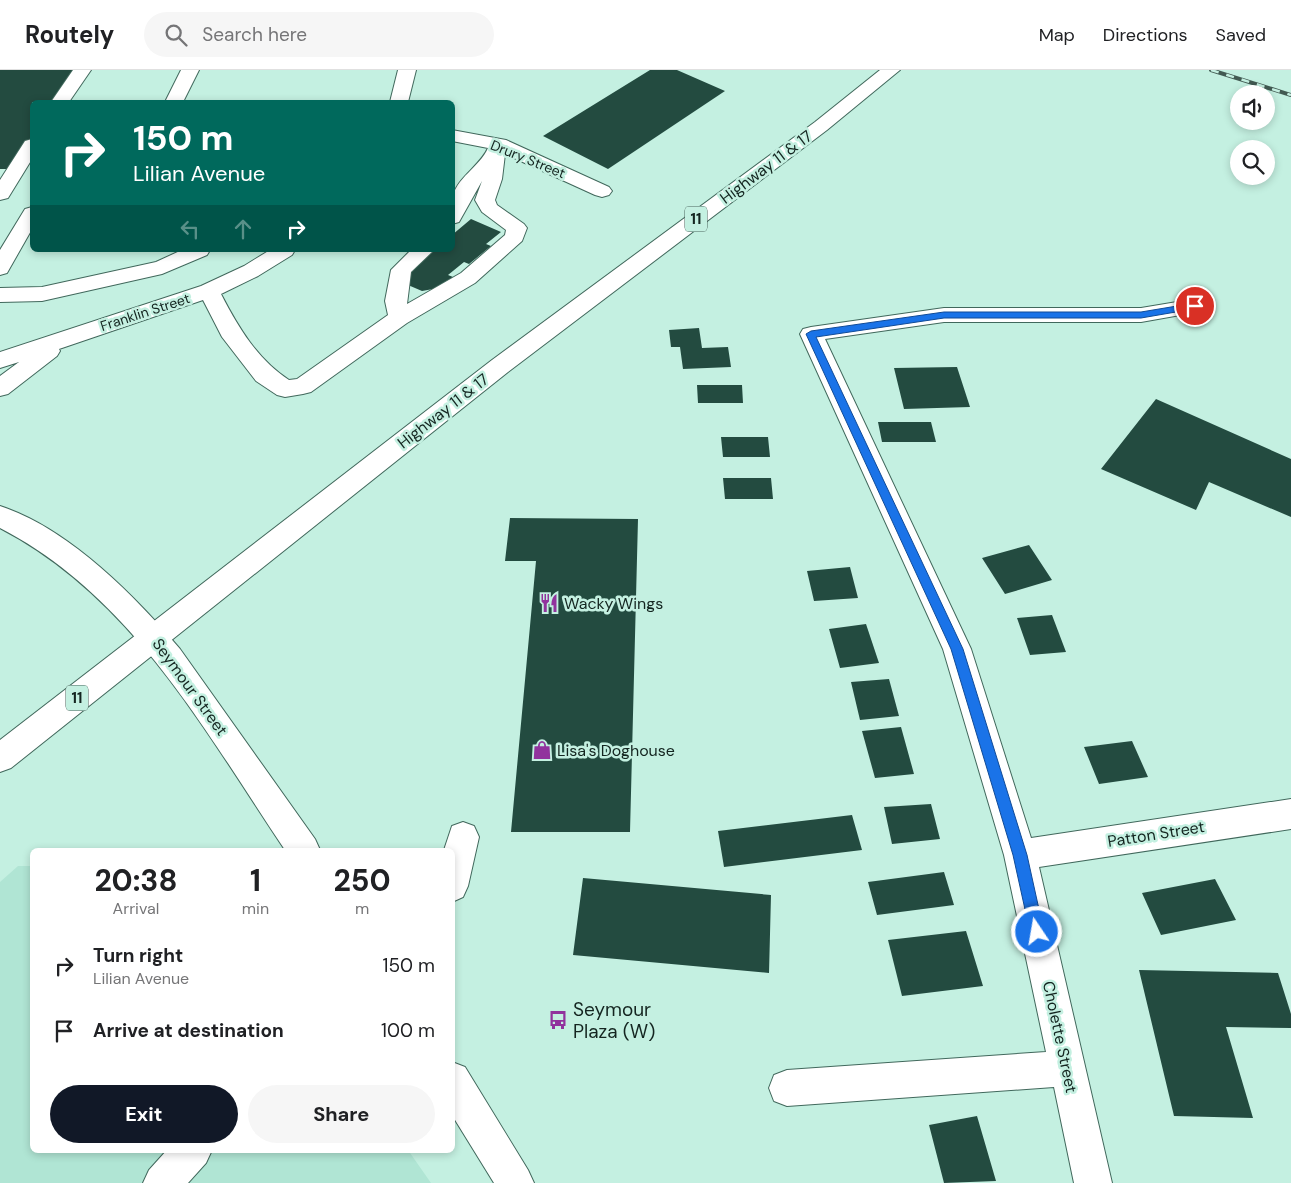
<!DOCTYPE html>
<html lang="en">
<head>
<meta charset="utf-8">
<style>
	:root { --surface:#fff; --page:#f6f6f6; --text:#202124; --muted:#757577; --line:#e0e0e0; --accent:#111827 }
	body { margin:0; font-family:"DM Sans",sans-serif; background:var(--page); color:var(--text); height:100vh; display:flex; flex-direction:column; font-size:19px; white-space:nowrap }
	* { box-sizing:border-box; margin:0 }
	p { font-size:16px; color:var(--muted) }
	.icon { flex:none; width:28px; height:28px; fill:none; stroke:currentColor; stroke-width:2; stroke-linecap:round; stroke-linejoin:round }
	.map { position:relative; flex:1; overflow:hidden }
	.side { position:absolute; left:30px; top:778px; width:425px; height:305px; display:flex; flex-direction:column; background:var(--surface); border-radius:8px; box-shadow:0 2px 8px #0003 }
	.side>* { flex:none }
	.hud { position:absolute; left:30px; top:30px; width:425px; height:152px; border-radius:8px; box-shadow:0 2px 8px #0003; background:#00695c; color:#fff; overflow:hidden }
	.tools { position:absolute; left:1230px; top:15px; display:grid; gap:10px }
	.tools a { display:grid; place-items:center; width:45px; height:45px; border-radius:50%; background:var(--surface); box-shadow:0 2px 8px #0003; font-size:25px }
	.pin { position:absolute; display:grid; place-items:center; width:42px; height:42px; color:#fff; margin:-21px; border:2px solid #fff; border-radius:50%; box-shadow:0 1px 5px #0007 }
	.me { position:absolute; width:55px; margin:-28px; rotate:348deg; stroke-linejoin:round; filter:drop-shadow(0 0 4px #0008) }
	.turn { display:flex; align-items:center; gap:18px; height:105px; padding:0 20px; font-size:22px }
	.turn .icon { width:65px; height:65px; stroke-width:2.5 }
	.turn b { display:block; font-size:35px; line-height:42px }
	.lanes { display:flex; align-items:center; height:48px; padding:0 20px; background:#0003; justify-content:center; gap:25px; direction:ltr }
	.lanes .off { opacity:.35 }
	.eta { display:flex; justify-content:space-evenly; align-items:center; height:85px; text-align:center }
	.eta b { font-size:30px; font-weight:700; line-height:35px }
	.primary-button { display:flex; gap:10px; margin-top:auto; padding:10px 20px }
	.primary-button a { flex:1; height:58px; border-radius:30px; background:var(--accent); color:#fff; font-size:20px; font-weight:700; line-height:58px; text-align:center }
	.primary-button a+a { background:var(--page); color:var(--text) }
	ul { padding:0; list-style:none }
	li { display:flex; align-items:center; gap:15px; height:65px; padding:0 20px }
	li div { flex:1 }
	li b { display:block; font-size:19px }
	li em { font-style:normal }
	header { display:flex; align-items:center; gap:30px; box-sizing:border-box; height:70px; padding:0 25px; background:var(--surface); border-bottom:1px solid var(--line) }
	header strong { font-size:24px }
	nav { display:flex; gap:28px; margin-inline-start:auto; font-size:18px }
	.search { width:350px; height:45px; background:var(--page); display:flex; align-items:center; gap:12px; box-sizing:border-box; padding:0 18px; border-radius:28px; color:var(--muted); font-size:19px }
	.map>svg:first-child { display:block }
</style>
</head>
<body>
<header>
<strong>Routely</strong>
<div class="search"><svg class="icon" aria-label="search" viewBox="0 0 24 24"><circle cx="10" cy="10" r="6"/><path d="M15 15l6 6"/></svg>Search here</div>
<nav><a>Map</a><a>Directions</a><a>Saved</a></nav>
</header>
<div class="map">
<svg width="1291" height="1113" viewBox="0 0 1291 1113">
	<rect width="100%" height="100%" fill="#c4f0e1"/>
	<path fill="#b0e5d4" d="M18 796H32V1080H408L431 1113H0V812Z"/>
	<path fill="#234b40" d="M0 0H73L53 32H32V67L13 99H0Z
		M650 0H677L725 21 608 99 543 66Z
		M471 149 501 162 486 174 491 176 469 194 464 192 448 205 453 207 433 219 422 221 408 215 407 201 433 180H452V165Z
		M699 258 702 278 728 277 731 297 683 299 680 277H671L669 260Z
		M957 297 970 337 904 339 894 298Z
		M697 315H742L743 333H698Z
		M1156 329 1291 389V447L1209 412 1196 440 1101 399Z
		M878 352H931L936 372H882Z
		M721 367H768L770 387H723Z
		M723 408H771L773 429H725Z
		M510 448 638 449 630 762H511L536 491H505Z
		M1029 475 1052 510 1005 524 982 488Z
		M850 497 858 528 814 531 807 501Z
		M1052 545 1066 582 1030 585 1017 548Z
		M866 554 879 593 840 598 829 559Z
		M889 609 899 646 860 650 851 612Z
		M901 657 914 704 875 708 862 661Z
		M1132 671 1148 707 1099 714 1084 677Z
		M931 734 940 769 892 774 884 737Z
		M852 745 862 780 724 797 718 761Z
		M944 802 954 835 877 845 868 812Z
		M583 808 771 825 769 903 573 885Z
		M1215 809 1236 850 1161 865 1142 823Z
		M966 861 983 916 902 926 888 870Z
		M1139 900 1278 903 1291 944V958L1226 957 1253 1048 1174 1046Z
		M977 1046 996 1111 944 1113 929 1055Z"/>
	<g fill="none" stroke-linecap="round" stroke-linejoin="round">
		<g stroke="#41685c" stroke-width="2">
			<path id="minor" d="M73 0H91L69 32H51Z
				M181 0H199L183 32H165Z
				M398 0H416L408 32H390Z
				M452 60 506 70 609 117 612 121 609 125 602 127 595 125 505 84 502 109 495 130 497 135 524 154 527 158 522 171 475 213 407 253 311 322 303 324 285 327 277 325 256 311 222 267 203 230 59 279 60 281 57 286 8 324 0 326V306L19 292 0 298V282L201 216 244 196 270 180H295L292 185 258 206 221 224C238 257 257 289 289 310L297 309 388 245 385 231 391 200 411 180H434L411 202 407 234 461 203 505 165 506 160 482 142 475 130 482 111 459 152 452 154C452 146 451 138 452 130 455 108 480 97 488 78L452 71Z
				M32 69V89L8 128 0 130V110L25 71Z
				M32 137V159L7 203 0 205V180L25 139Z
				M182 180H210L207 185 162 204 42 231 0 232V218L42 217 156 192Z
				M1195 229 1203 231 1206 236 1203 241 1141 252H944L825 269 971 579 1031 768 1291 729V759L1039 797 1112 1113H1074L1054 1017 787 1036 774 1031 769 1018 774 1005 787 1000 1046 982 1004 785 943 579 800 264 803 259 811 257 944 238H1141Z
				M0 436C68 458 134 525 180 579L315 769 320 780H285C205 661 132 526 0 458Z
				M463 752 474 756 479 767 468 816 463 827 452 832V780H444L452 756Z
				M452 992 465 997 528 1100 534 1113H494L452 1045Z
				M167 1080H212L206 1093 188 1113H143L149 1100Z"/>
		</g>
		<g stroke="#41685c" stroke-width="2">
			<path id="highway" d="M880 0H900L827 60 508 302 11 698 0 702V670L492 290 815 52Z"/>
		</g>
		<use href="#minor" fill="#fff" fill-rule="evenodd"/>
		<use href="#highway" fill="#fff" fill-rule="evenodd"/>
		<g stroke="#425a52" stroke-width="4">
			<path id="rail" d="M1211 0 1291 25"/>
		</g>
		<use href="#rail" stroke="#c4f0e1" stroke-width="2.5" stroke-dasharray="8" stroke-linecap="butt"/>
	</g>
	<path fill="#1a73e8" stroke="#114b97" d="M1195 233 1199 234V238L1141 248H944L816 267 963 579 1027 785 1044 862 1042 867 1037 869 1032 867 1030 862 1013 785 951 579 806 264 811 261 944 242H1141Z"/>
	<defs>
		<g id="restaurant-bare" transform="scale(1.5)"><path d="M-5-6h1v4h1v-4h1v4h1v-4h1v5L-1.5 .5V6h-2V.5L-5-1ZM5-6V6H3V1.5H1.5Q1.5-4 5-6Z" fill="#91339d" stroke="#c4f0e1" stroke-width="2.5" paint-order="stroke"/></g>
		<g id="shop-bare" transform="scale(1.5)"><path d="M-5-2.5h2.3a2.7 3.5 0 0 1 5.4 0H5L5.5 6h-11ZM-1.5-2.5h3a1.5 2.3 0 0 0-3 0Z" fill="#91339d" stroke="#c4f0e1" stroke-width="2.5" paint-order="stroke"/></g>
		<g id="bus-bare" transform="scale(1.5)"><path d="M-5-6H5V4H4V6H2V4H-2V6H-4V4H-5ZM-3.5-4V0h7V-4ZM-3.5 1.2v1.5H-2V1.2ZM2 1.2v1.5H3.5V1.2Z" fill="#91339d" stroke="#c4f0e1" stroke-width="2.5" paint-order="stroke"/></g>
	</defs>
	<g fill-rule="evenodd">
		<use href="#restaurant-bare" x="549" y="533"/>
		<use href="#shop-bare" x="542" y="680"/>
		<use href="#bus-bare" x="558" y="950"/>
	</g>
	<g text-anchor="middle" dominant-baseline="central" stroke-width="5" stroke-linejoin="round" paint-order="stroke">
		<g font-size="14" fill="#142520" stroke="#c4f0e1">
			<text transform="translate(528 89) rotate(22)">Drury Street</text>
			<text transform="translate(145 242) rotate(-18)">Franklin Street</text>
		</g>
		<g fill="#c4f0e1" stroke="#49625a" stroke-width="1">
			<rect x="685" y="136.5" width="22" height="25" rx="4"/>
			<rect x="66" y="615.5" width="22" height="25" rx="4"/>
		</g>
		<g font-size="15" font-weight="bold" fill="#142520">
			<text x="696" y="149">11</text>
			<text x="77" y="628">11</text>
		</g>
		<g font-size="16" fill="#142520" stroke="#c4f0e1">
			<text transform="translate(766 97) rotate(-37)">Highway 11 &amp; 17</text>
			<text transform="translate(443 341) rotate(-38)">Highway 11 &amp; 17</text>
			<text transform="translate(190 617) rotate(54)">Seymour Street</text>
			<text transform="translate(1156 764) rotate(-9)">Patton Street</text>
			<text transform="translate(1060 967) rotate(78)">Cholette Street</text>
		</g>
		<g font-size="16" fill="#142520" stroke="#c4f0e1" text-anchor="start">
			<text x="564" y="533">Wacky Wings</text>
			<text x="557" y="680">Lisa's Doghouse</text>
		</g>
		<g font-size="19" fill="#142520" stroke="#c4f0e1" text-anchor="start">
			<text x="573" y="939">Seymour<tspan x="573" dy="22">Plaza (W)</tspan></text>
		</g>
	</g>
</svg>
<div class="tools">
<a><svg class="icon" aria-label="sound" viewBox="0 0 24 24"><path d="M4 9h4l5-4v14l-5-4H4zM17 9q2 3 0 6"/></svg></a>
<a><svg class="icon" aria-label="search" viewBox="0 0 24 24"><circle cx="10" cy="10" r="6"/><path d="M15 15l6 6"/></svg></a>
</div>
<div class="pin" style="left:1195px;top:236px;background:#d93025"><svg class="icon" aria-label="arrive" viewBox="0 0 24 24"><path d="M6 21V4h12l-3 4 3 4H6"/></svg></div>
<svg class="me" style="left:1037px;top:862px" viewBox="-20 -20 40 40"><circle r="17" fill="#1a73e8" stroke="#fff" stroke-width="3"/><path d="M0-11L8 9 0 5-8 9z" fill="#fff"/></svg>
<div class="hud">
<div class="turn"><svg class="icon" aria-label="right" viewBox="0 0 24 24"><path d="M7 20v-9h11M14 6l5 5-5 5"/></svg><div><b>150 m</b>Lilian Avenue</div></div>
<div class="lanes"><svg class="icon off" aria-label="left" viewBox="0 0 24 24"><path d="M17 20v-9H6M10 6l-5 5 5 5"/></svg><svg class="icon off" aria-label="ahead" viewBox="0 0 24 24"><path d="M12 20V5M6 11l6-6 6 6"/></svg><svg class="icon" aria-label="right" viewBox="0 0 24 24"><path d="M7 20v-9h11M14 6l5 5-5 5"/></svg></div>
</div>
<section class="side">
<div class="eta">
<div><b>20:38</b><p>Arrival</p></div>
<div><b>1</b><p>min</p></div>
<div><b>250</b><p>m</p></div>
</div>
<ul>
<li><svg class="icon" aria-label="right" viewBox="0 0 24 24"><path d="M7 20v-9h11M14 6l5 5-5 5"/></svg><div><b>Turn right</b><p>Lilian Avenue</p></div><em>150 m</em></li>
<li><svg class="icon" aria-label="arrive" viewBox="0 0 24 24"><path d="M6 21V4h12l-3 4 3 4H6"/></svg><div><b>Arrive at destination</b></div><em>100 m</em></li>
</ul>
<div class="primary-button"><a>Exit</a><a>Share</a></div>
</section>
</div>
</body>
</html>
